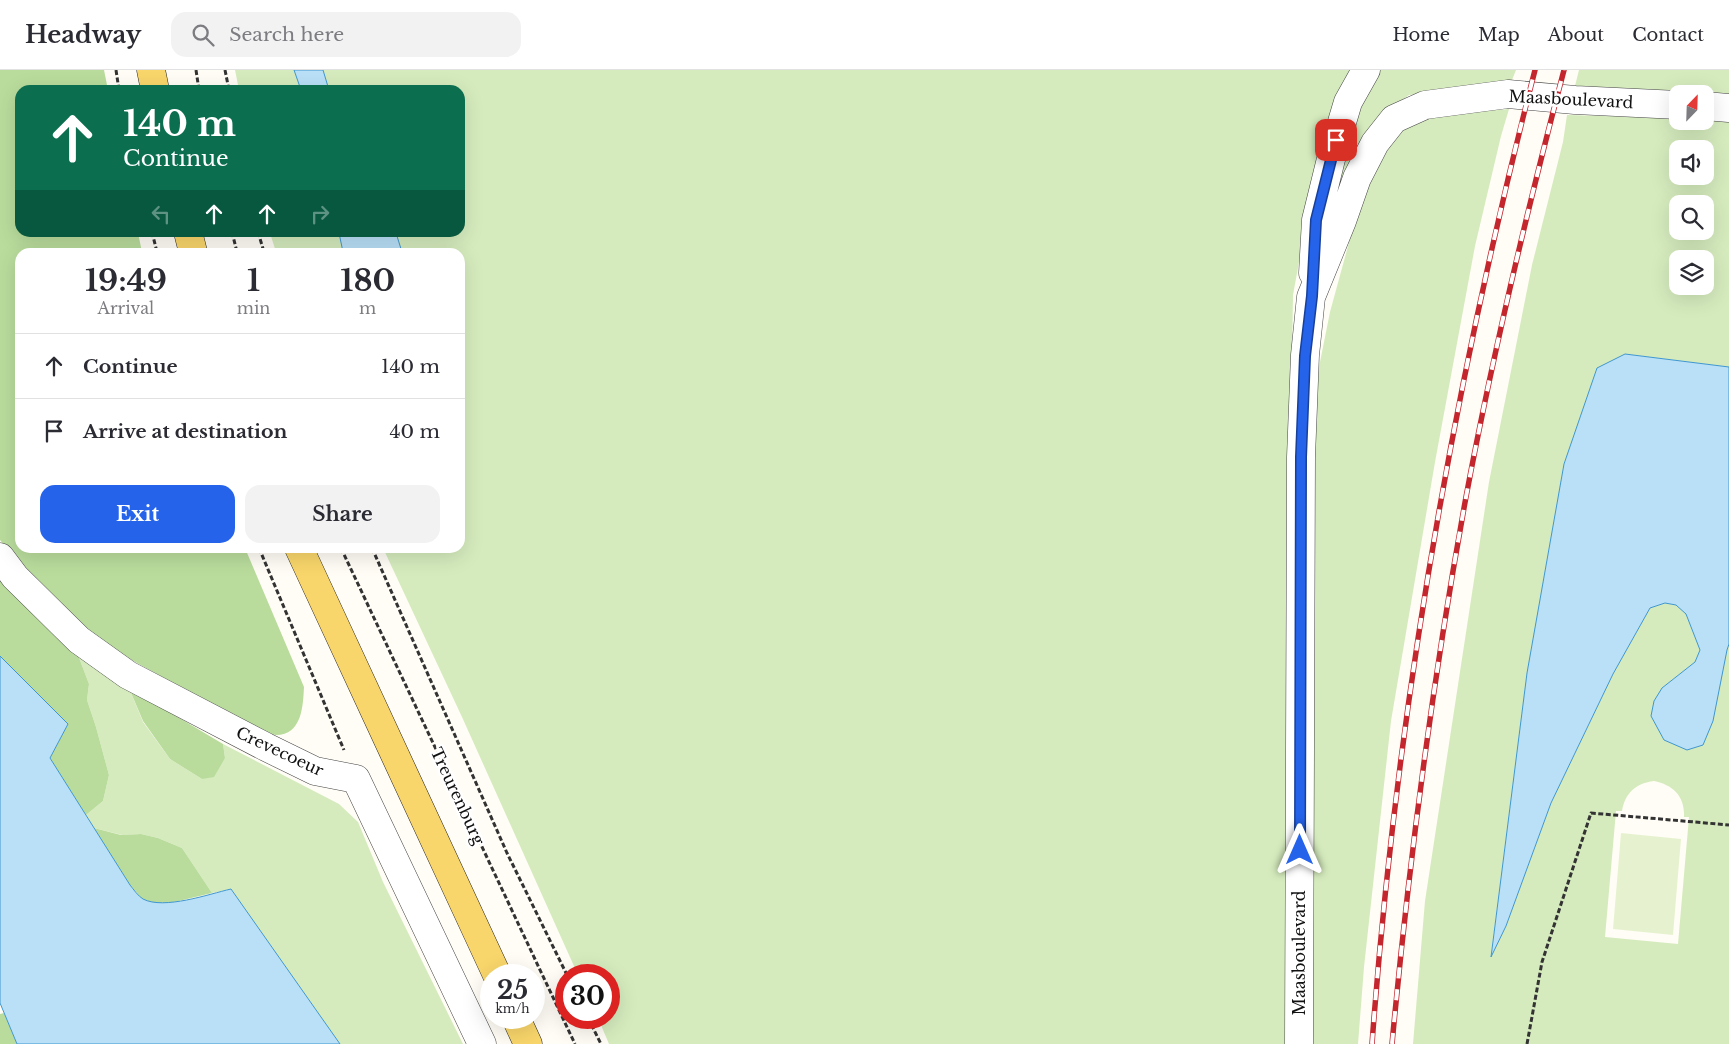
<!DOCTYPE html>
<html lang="en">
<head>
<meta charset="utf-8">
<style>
	:root { --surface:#fff; --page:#f2f2f3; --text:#2b2b33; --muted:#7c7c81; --line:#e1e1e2; --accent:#2563eb }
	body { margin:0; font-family:"Libre Baskerville",serif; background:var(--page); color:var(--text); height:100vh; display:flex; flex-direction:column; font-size:19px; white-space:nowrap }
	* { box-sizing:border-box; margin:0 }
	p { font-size:16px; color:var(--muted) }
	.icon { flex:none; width:28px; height:28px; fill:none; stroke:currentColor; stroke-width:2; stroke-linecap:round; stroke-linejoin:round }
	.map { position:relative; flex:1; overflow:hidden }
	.details { position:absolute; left:15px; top:178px; width:450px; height:305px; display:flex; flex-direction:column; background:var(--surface); border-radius:15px; box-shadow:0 5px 20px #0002 }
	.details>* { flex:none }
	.top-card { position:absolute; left:15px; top:15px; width:450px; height:152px; border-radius:15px; box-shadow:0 5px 20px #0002; background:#0b6e4f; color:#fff; overflow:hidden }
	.needle { width:32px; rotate:23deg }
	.buttons { position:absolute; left:1669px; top:15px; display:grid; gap:10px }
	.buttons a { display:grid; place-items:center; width:45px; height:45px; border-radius:10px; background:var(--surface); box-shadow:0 5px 20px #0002; font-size:25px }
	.speed { position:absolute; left:480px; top:894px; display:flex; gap:10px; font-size:25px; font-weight:700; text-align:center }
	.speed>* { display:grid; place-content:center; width:65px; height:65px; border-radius:50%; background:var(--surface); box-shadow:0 5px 20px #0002; line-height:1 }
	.speed small { font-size:12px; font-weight:400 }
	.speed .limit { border:8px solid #d22; background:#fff; color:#111 }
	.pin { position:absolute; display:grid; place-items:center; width:42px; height:42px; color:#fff; margin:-21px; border-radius:10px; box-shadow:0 2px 8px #0006 }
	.me { position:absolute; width:55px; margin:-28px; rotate:0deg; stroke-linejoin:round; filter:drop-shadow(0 0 4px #0008) }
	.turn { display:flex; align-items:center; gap:18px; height:105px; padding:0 25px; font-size:22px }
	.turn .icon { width:65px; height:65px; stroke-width:2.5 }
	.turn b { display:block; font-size:35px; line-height:42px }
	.lanes { display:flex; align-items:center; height:48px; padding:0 25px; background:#0003; justify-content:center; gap:25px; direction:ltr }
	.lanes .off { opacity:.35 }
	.eta { display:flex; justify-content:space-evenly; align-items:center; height:85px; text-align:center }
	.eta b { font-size:30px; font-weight:700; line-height:35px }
	.button { display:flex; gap:10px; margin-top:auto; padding:10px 25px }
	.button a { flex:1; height:58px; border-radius:15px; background:var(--accent); color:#fff; font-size:20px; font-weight:700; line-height:58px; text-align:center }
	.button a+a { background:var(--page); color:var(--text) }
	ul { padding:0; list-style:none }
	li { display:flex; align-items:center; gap:15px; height:65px; padding:0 25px; border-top:1px solid var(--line) }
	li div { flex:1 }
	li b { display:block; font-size:19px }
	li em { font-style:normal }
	header { display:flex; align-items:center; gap:30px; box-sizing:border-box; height:70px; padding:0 25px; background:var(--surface); border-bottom:1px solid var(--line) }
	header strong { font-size:24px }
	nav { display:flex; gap:28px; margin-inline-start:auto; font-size:18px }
	.search { width:350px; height:45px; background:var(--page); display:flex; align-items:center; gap:12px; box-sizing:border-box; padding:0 18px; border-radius:15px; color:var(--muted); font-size:19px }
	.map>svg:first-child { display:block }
</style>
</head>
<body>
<header>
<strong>Headway</strong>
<div class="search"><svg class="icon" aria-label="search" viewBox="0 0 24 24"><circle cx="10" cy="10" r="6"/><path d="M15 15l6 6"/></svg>Search here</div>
<nav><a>Home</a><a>Map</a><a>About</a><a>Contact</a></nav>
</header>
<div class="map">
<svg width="1729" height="974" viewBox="0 0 1729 974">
	<rect width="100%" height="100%" fill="#fffdf5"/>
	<path fill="#d5ebbd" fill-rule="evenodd" d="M235 0H294L301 20H239Z
		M323 0H1360L1310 132 1293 225 1290 406 1288 974H609L598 948H609V905H578L462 647 383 478H460V182H402L396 163 460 162V20H329Z
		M1379 0H1516L1510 15 1409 25 1386 42 1330 149 1356 36Z
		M1579 0H1729V25L1575 16Z
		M1509 39 1501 66 1475 176 1435 392 1391 651 1364 897 1358 974H1309L1312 367 1318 302 1330 242 1362 125 1381 83 1402 56 1440 44Z
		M1567 45 1677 48 1678 51H1705V49L1729 51V297L1625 284 1597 299 1564 394 1527 603 1491 885 1506 856 1551 733 1613 604 1650 538 1665 533 1676 535 1686 544 1700 580 1695 592 1662 618 1727 580 1729 574V974H1413L1425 831 1489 412 1532 195 1563 72ZM1678 79H1705V106H1678ZM1678 134H1705V161H1678ZM1678 189H1705V216H1678ZM1654 711C1673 715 1685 726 1684 747H1689L1678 874 1605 867 1616 741H1622C1625 723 1636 713 1654 711Z
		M270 163H339L343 182H276Z
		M78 585 129 618 143 652 170 689 202 709 225 688 223 674 339 734 358 752 383 812 463 974H340L231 819 212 823 182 778 158 768 141 764 122 765 94 758 86 745 103 731 109 705 96 657 87 630 89 614Z"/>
	<path fill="#b9dc9c" d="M0 0H104L108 20H20V162L138 163 142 182H20V478H245L304 617C303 636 302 665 276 665 268 664 260 660 253 657L128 588 53 535 0 470Z
		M0 505 78 585 89 614 87 630 96 657 109 705 103 731 86 745 50 688 68 654 0 586Z
		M129 618 223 674 225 688 214 707 202 709 170 689 143 651Z
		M94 758 121 765 141 764 158 768 182 778 212 823 166 834 151 833 141 828 130 815Z
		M4 943 17 974H0V944Z"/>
	<path fill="#e6f2cf" d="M1621 763 1681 769 1673 865 1613 859Z"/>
	<path fill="#b9e0f7" stroke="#3f96cf" d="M294 0H323L329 20H301Z
		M339 163H396L402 182H343Z
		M1625 284 1729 297V574L1727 580 1713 651 1703 675 1687 680 1664 670 1651 646 1654 631 1662 618 1695 592 1700 580 1686 544 1676 535 1665 533 1650 538 1613 604 1551 733 1506 856 1491 887 1527 603 1564 394 1597 298Z
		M0 586 68 654 50 688 130 815C134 820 138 826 143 829 164 840 209 824 231 819L340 974H17L0 933Z"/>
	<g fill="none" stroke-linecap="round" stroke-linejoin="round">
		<g stroke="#444" stroke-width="29">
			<path id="minor" d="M1705 36 1729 38
				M1313 203 1316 150 1331 89 1348 32 1366 0
				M0 487 15 507 79 570 128 605 266 677 315 701 356 709 482 974
				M1299 974 1301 387 1305 285 1311 227 1342 151 1357 108 1375 73 1394 49 1425 35 1508 24 1575 30 1678 35"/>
		</g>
		<g stroke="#222" stroke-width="29">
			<path id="major" d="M151 0 155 20
				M188 162 193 182
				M299 478 497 905
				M516 948 528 974"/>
		</g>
		<path stroke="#333" stroke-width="3" stroke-dasharray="5 2.5" stroke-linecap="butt" d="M116 0 119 20
			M196 0 199 20
			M225 0 229 20
			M152 162 157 182
			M232 162 237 182
			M258 162 264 182
			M259 478 344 680
			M341 478 575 974
			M372 478 507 783 567 905
			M588 948 601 974
			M1527 974 1542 892 1591 743 1729 755"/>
		<use href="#minor" stroke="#fff" stroke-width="28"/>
		<use href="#major" stroke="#f9d66b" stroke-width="28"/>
		<g stroke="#c4262e" stroke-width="5.5">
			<path id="rail" d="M1372 974C1396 646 1453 319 1535 0
				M1392 974C1409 791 1433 608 1466 427 1493 283 1527 141 1564 0"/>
		</g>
		<use href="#rail" stroke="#fff" stroke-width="4" stroke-dasharray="11" stroke-linecap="butt"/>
	</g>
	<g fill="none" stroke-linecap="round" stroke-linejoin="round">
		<g stroke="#184099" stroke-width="12">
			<path id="route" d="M1300 780 1301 387 1305 286 1312 226 1316 150 1336 70"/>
		</g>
		<use href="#route" stroke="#2563eb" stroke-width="9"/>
	</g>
	<g text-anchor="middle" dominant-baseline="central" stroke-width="5" stroke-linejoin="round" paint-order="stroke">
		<g font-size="16" fill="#111" stroke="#fff">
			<text transform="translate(1571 29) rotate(3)">Maasboulevard</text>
			<text transform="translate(280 681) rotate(25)">Crevecoeur</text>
			<text transform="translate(458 726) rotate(65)">Treurenburg</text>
			<text transform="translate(1299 883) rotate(-90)">Maasboulevard</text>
		</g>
	</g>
</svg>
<div class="buttons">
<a><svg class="needle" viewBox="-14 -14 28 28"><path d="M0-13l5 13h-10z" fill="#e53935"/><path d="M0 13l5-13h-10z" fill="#7c7c81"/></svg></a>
<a><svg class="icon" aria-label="sound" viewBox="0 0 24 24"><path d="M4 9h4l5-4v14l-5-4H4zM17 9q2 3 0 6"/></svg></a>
<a><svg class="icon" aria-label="search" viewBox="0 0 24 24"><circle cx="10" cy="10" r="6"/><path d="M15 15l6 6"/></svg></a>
<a><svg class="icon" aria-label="layers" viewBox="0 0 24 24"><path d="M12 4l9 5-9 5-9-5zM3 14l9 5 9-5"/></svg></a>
</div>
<div class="speed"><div>25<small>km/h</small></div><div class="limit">30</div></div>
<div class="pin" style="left:1336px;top:70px;background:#d93025"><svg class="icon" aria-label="arrive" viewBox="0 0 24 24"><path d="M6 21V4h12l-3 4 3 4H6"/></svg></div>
<svg class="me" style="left:1300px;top:780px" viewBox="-20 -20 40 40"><path d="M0-17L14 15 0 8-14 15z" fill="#2563eb" stroke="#fff" stroke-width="4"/></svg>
<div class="top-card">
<div class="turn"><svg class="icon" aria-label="ahead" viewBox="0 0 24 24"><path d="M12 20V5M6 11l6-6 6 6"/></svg><div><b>140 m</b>Continue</div></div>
<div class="lanes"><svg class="icon off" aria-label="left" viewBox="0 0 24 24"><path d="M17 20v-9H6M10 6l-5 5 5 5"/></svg><svg class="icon" aria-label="ahead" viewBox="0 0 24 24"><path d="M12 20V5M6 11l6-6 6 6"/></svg><svg class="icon" aria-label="ahead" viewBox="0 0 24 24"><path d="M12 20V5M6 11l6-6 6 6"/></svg><svg class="icon off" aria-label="right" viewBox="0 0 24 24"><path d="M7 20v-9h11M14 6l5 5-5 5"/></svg></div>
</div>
<section class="details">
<div class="eta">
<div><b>19:49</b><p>Arrival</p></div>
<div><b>1</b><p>min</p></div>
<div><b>180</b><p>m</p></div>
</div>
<ul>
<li><svg class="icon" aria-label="ahead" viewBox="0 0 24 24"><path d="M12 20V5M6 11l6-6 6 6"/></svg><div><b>Continue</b></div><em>140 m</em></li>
<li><svg class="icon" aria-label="arrive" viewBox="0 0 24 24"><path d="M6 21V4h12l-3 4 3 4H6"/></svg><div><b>Arrive at destination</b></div><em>40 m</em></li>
</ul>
<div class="button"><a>Exit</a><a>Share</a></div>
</section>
</div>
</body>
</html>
